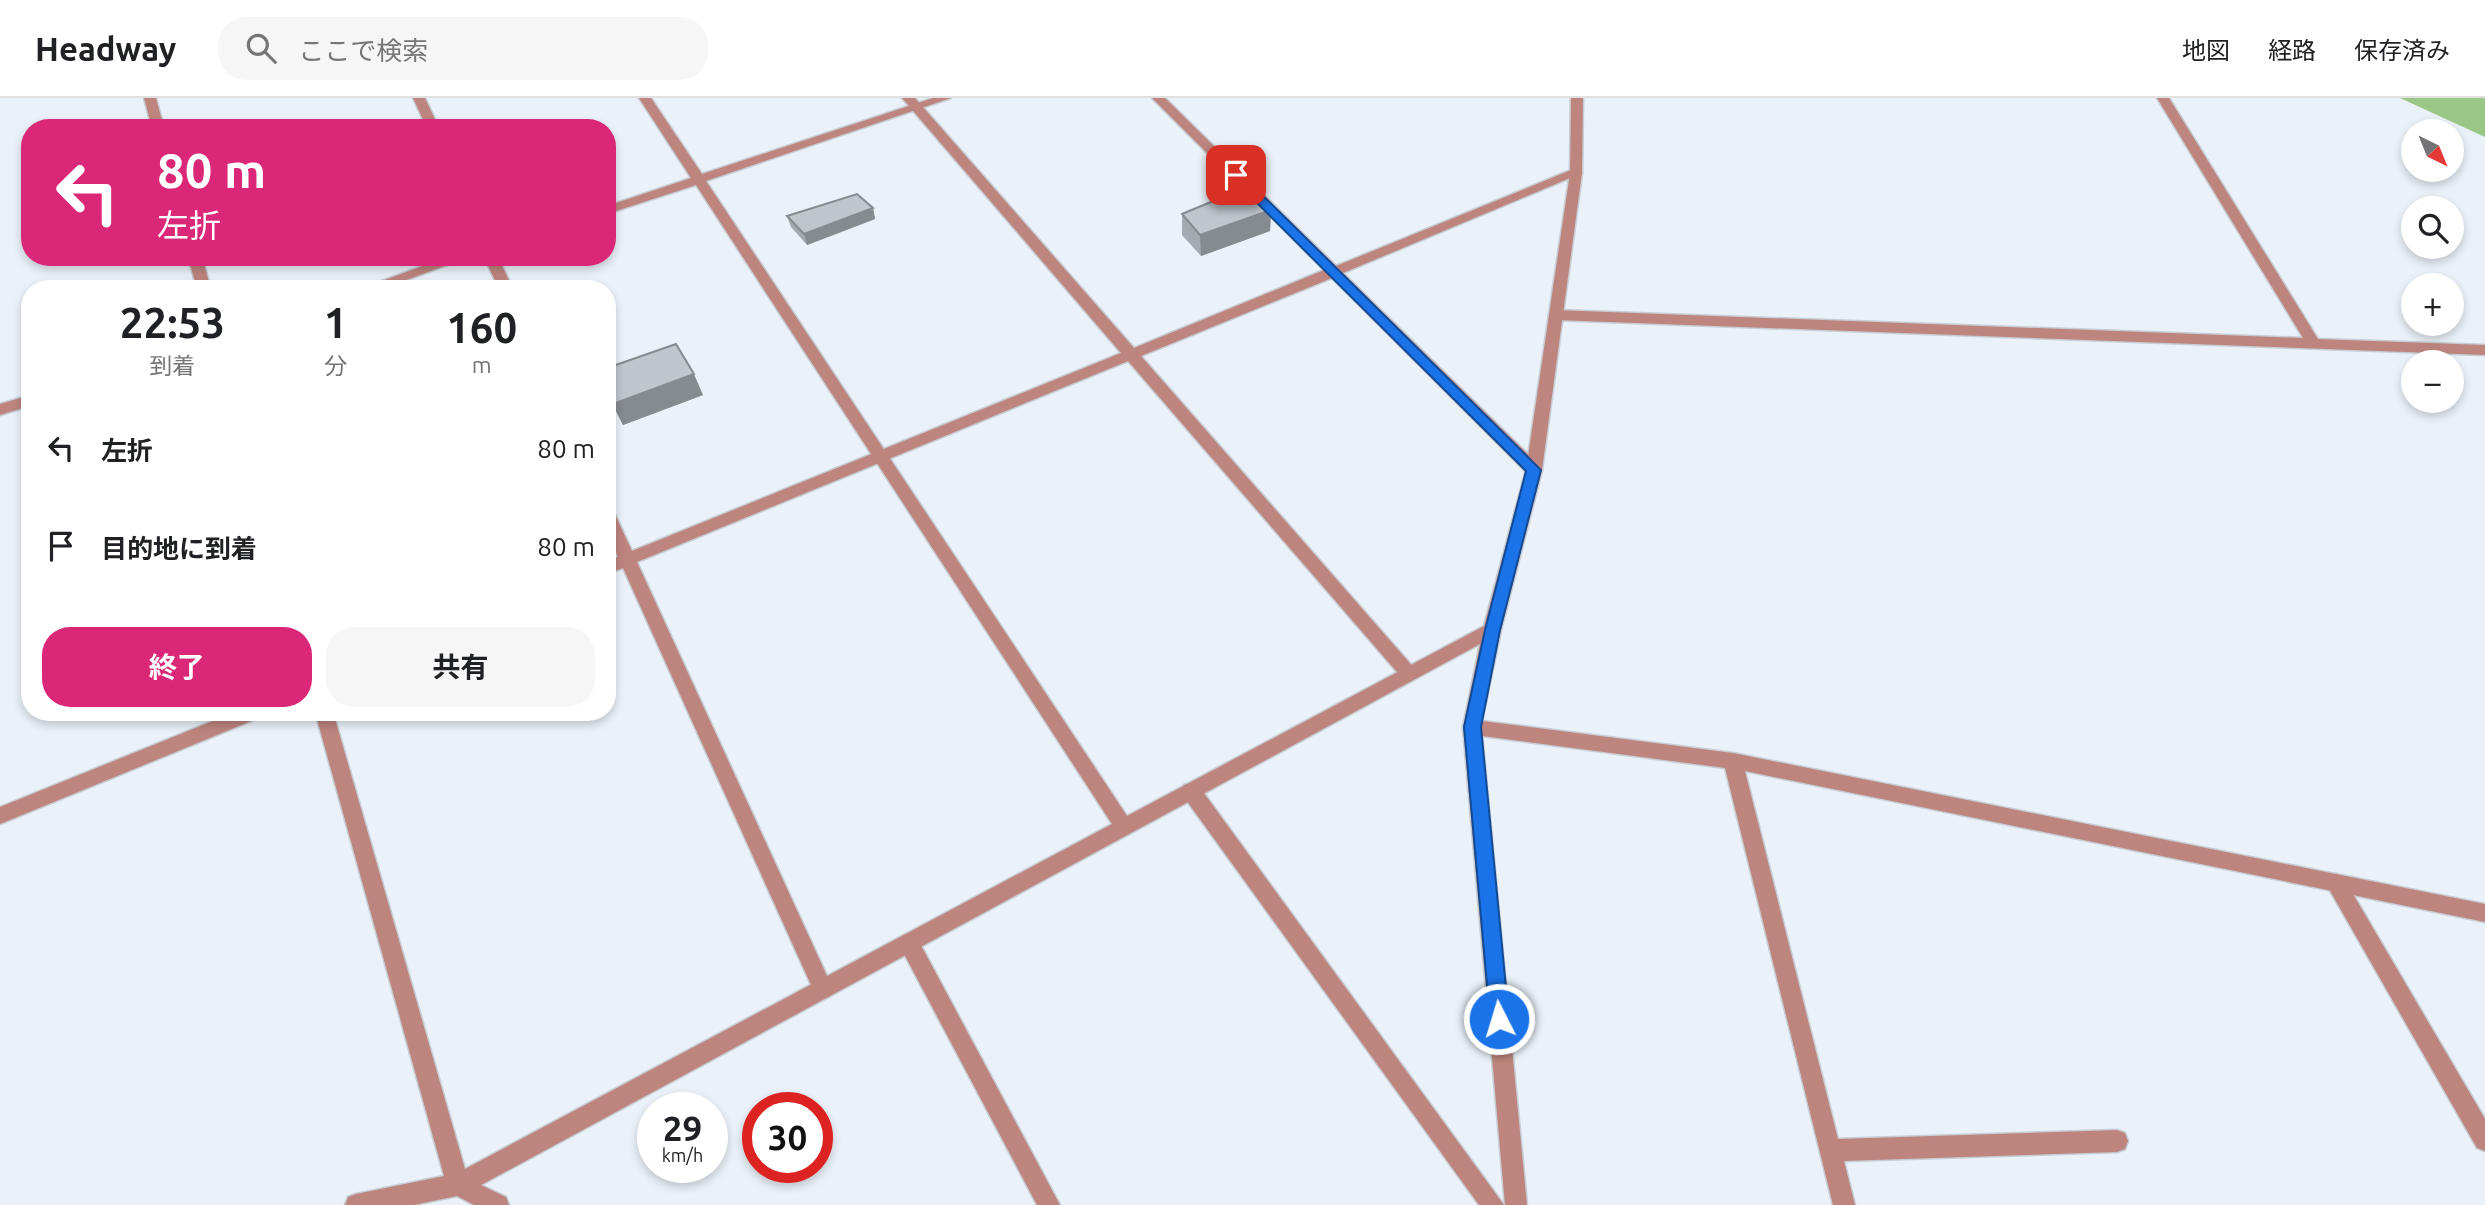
<!DOCTYPE html>
<html lang="ja">
<head>
<meta charset="utf-8">
<style>
	:root { --surface:#fff; --page:#f6f6f6; --text:#202124; --muted:#757577; --line:#e0e0e0; --accent:#db2777 }
	body { margin:0; font-family:Ubuntu,"Noto Sans JP",sans-serif; background:var(--page); color:var(--text); height:100vh; display:flex; flex-direction:column; font-size:26px; white-space:nowrap }
	* { box-sizing:border-box; margin:0 }
	p { font-size:23px; color:var(--muted) }
	.icon { flex:none; width:38px; height:38px; fill:none; stroke:currentColor; stroke-width:2; stroke-linecap:round; stroke-linejoin:round }
	.map { position:relative; flex:1; overflow:hidden }
	.side { position:absolute; left:21px; top:182px; width:595px; height:441px; display:flex; flex-direction:column; background:var(--surface); border-radius:28px; box-shadow:0 4px 10px #0003 }
	.side>* { flex:none }
	.guide { position:absolute; left:21px; top:21px; width:595px; height:147px; border-radius:28px; box-shadow:0 4px 10px #0003; background:#db2777; color:#fff; overflow:hidden }
	.needle { width:46px; rotate:137deg }
	.controls { position:absolute; left:2401px; top:21px; display:grid; gap:14px }
	.controls a { display:grid; place-items:center; width:63px; height:63px; border-radius:50%; background:var(--surface); box-shadow:0 4px 10px #0003; font-size:35px }
	.speed { position:absolute; left:637px; top:994px; display:flex; gap:14px; font-size:35px; font-weight:700; text-align:center }
	.speed>* { display:grid; place-content:center; width:91px; height:91px; border-radius:50%; background:var(--surface); box-shadow:0 4px 10px #0003; line-height:1 }
	.speed small { font-size:18px; font-weight:400 }
	.speed .limit { border:10px solid #d22; background:#fff; color:#111 }
	.pin { position:absolute; display:grid; place-items:center; width:60px; height:60px; color:#fff; margin:-30px; border-radius:14px; box-shadow:0 4px 10px #0006 }
	.me { position:absolute; width:77px; margin:-38px; rotate:355deg; stroke-linejoin:round; filter:drop-shadow(0 0 5px #0008) }
	.turn { display:flex; align-items:center; gap:24px; height:147px; padding:0 21px; font-size:32px }
	.turn .icon { width:91px; height:91px; stroke-width:2.5 }
	.turn b { display:block; font-size:49px; line-height:60px }
	.eta { display:flex; justify-content:space-evenly; align-items:center; height:119px; text-align:center }
	.eta b { font-size:42px; font-weight:700; line-height:49px }
	.action { display:flex; gap:14px; margin-top:auto; padding:14px 21px }
	.action a { flex:1; height:80px; border-radius:28px; background:var(--accent); color:#fff; font-size:28px; font-weight:700; line-height:80px; text-align:center }
	.action a+a { background:var(--page); color:var(--text) }
	ul { padding:0; list-style:none }
	li { display:flex; align-items:center; gap:21px; height:98px; padding:0 21px }
	li div { flex:1 }
	li b { display:block; font-size:26px }
	li em { font-style:normal }
	header { display:flex; align-items:center; gap:42px; box-sizing:border-box; height:98px; padding:0 35px; background:var(--surface); border-bottom:2px solid var(--line) }
	header strong { font-size:33px }
	nav { display:flex; gap:38px; margin-inline-start:auto; font-size:24px }
	.search { width:490px; height:63px; background:var(--page); display:flex; align-items:center; gap:18px; box-sizing:border-box; padding:0 24px; border-radius:28px; color:var(--muted); font-size:26px }
	.map>svg:first-child { display:block }
</style>
</head>
<body>
<header>
<strong>Headway</strong>
<div class="search"><svg class="icon" aria-label="search" viewBox="0 0 24 24"><circle cx="10" cy="10" r="6"/><path d="M15 15l6 6"/></svg>ここで検索</div>
<nav><a>地図</a><a>経路</a><a>保存済み</a></nav>
</header>
<div class="map">
<svg width="2485" height="1107" viewBox="0 0 2485 1107">
	<rect width="100%" height="100%" fill="#eaf1f8"/>
	<path fill="#9bc786" d="M2400 0H2485V39Z"/>
	<g fill="none" stroke-linecap="round" stroke-linejoin="round">
		<g stroke="#c7cdd4" stroke-width="3">
			<path id="service" d="M413 0H425L439 30H427Z
				M902 0H915L1134 250 1324 172 1152 0H1165L1336 168 1571 72H1581L1582 75 1343 175 1540 368 1542 372 1540 376H1528L1332 180 1141 258 1415 571 1418 576 1415 581H1403L1128 263 637 464 833 891 830 898 823 901 816 898 623 470 607 476V463L618 459 607 435V410L613 412 632 453 1121 255Z
				M2157 0H2169L2318 241 2485 247V257L1556 222 1549 217 1556 212 2303 240Z
				M484 159H498L513 191H499Z
				M235 614H264L261 619 0 726V709Z
				M1191 685 1198 687 1504 1107H1479L1184 699 1182 693 1184 687Z
				M2336 776 2343 779 2485 1021V1053L2477 1050 2329 791 2326 785 2329 779Z
				M909 836 916 838 1060 1107H1037L902 852 899 845 902 838Z"/>
		</g>
		<g stroke="#c7cdd4" stroke-width="3">
			<path id="minor" d="M144 0H156L164 30H152Z
				M639 0H651L702 76 933 0H951L706 83 1127 718 1484 528 1526 372 1570 75 1571 0H1583L1582 75 1542 372 1501 532 1482 623 1733 655 2485 806V824L1745 673 1838 1041 2117 1032 2125 1035 2128 1043 2125 1051 2117 1054 1844 1063 1855 1107H1833L1725 670 1482 638 1527 1107H1505L1463 629 1480 546 481 1087 506 1099 509 1107H474L457 1098 414 1107H345L348 1099 356 1096 444 1078 315 614H333L465 1071 1112 726 696 87 607 116V108L691 80Z
				M188 159H202L211 191H197Z
				M447 159H469L382 191H360Z
				M30 297V308L0 317V306Z"/>
		</g>
		<use href="#service" fill="#be857e" fill-rule="evenodd"/>
		<use href="#minor" fill="#be857e" fill-rule="evenodd"/>
	</g>
	<path fill="#a4aaaf" d="M873 110 875 121 807 147 791 129 787 118Z
		M1271 112 1270 133 1201 158 1182 137V116Z
		M607 270 703 297 623 327 607 297Z"/>
	<path fill="#868b8f" d="M873 110 875 121 807 147 804 136Z
		M1271 112 1270 133 1201 158 1200 137Z
		M694 276 703 297 623 327 613 306Z"/>
	<path fill="#bfc6cc" stroke="#868b8f" stroke-width="2" d="M1247 89 1271 112 1200 137 1182 116Z
		M857 96 873 110 804 136 787 118Z
		M676 246 694 276 613 306 607 295V270Z"/>
	<path fill="#1a73e8" stroke="#114b97" stroke-width="2" d="M1232 75H1240L1541 372 1500 532 1481 629 1509 921 1506 928 1499 930 1492 928 1490 921 1464 629 1485 532 1526 373 1232 80Z"/>
</svg>
<div class="controls">
<a><svg class="needle" viewBox="-14 -14 28 28"><path d="M0-13l5 13h-10z" fill="#e53935"/><path d="M0 13l5-13h-10z" fill="#757577"/></svg></a>
<a><svg class="icon" aria-label="search" viewBox="0 0 24 24"><circle cx="10" cy="10" r="6"/><path d="M15 15l6 6"/></svg></a>
<a>+</a>
<a>−</a>
</div>
<div class="speed"><div>29<small>km/h</small></div><div class="limit">30</div></div>
<div class="pin" style="left:1236px;top:77px;background:#d93025"><svg class="icon" aria-label="arrive" viewBox="0 0 24 24"><path d="M6 21V4h12l-3 4 3 4H6"/></svg></div>
<svg class="me" style="left:1499px;top:921px" viewBox="-20 -20 40 40"><circle r="17" fill="#1a73e8" stroke="#fff" stroke-width="3"/><path d="M0-11L8 9 0 5-8 9z" fill="#fff"/></svg>
<div class="guide">
<div class="turn"><svg class="icon" aria-label="left" viewBox="0 0 24 24"><path d="M17 20v-9H6M10 6l-5 5 5 5"/></svg><div><b>80 m</b>左折</div></div>
</div>
<section class="side">
<div class="eta">
<div><b>22:53</b><p>到着</p></div>
<div><b>1</b><p>分</p></div>
<div><b>160</b><p>m</p></div>
</div>
<ul>
<li><svg class="icon" aria-label="left" viewBox="0 0 24 24"><path d="M17 20v-9H6M10 6l-5 5 5 5"/></svg><div><b>左折</b></div><em>80 m</em></li>
<li><svg class="icon" aria-label="arrive" viewBox="0 0 24 24"><path d="M6 21V4h12l-3 4 3 4H6"/></svg><div><b>目的地に到着</b></div><em>80 m</em></li>
</ul>
<div class="action"><a>終了</a><a>共有</a></div>
</section>
</div>
</body>
</html>
